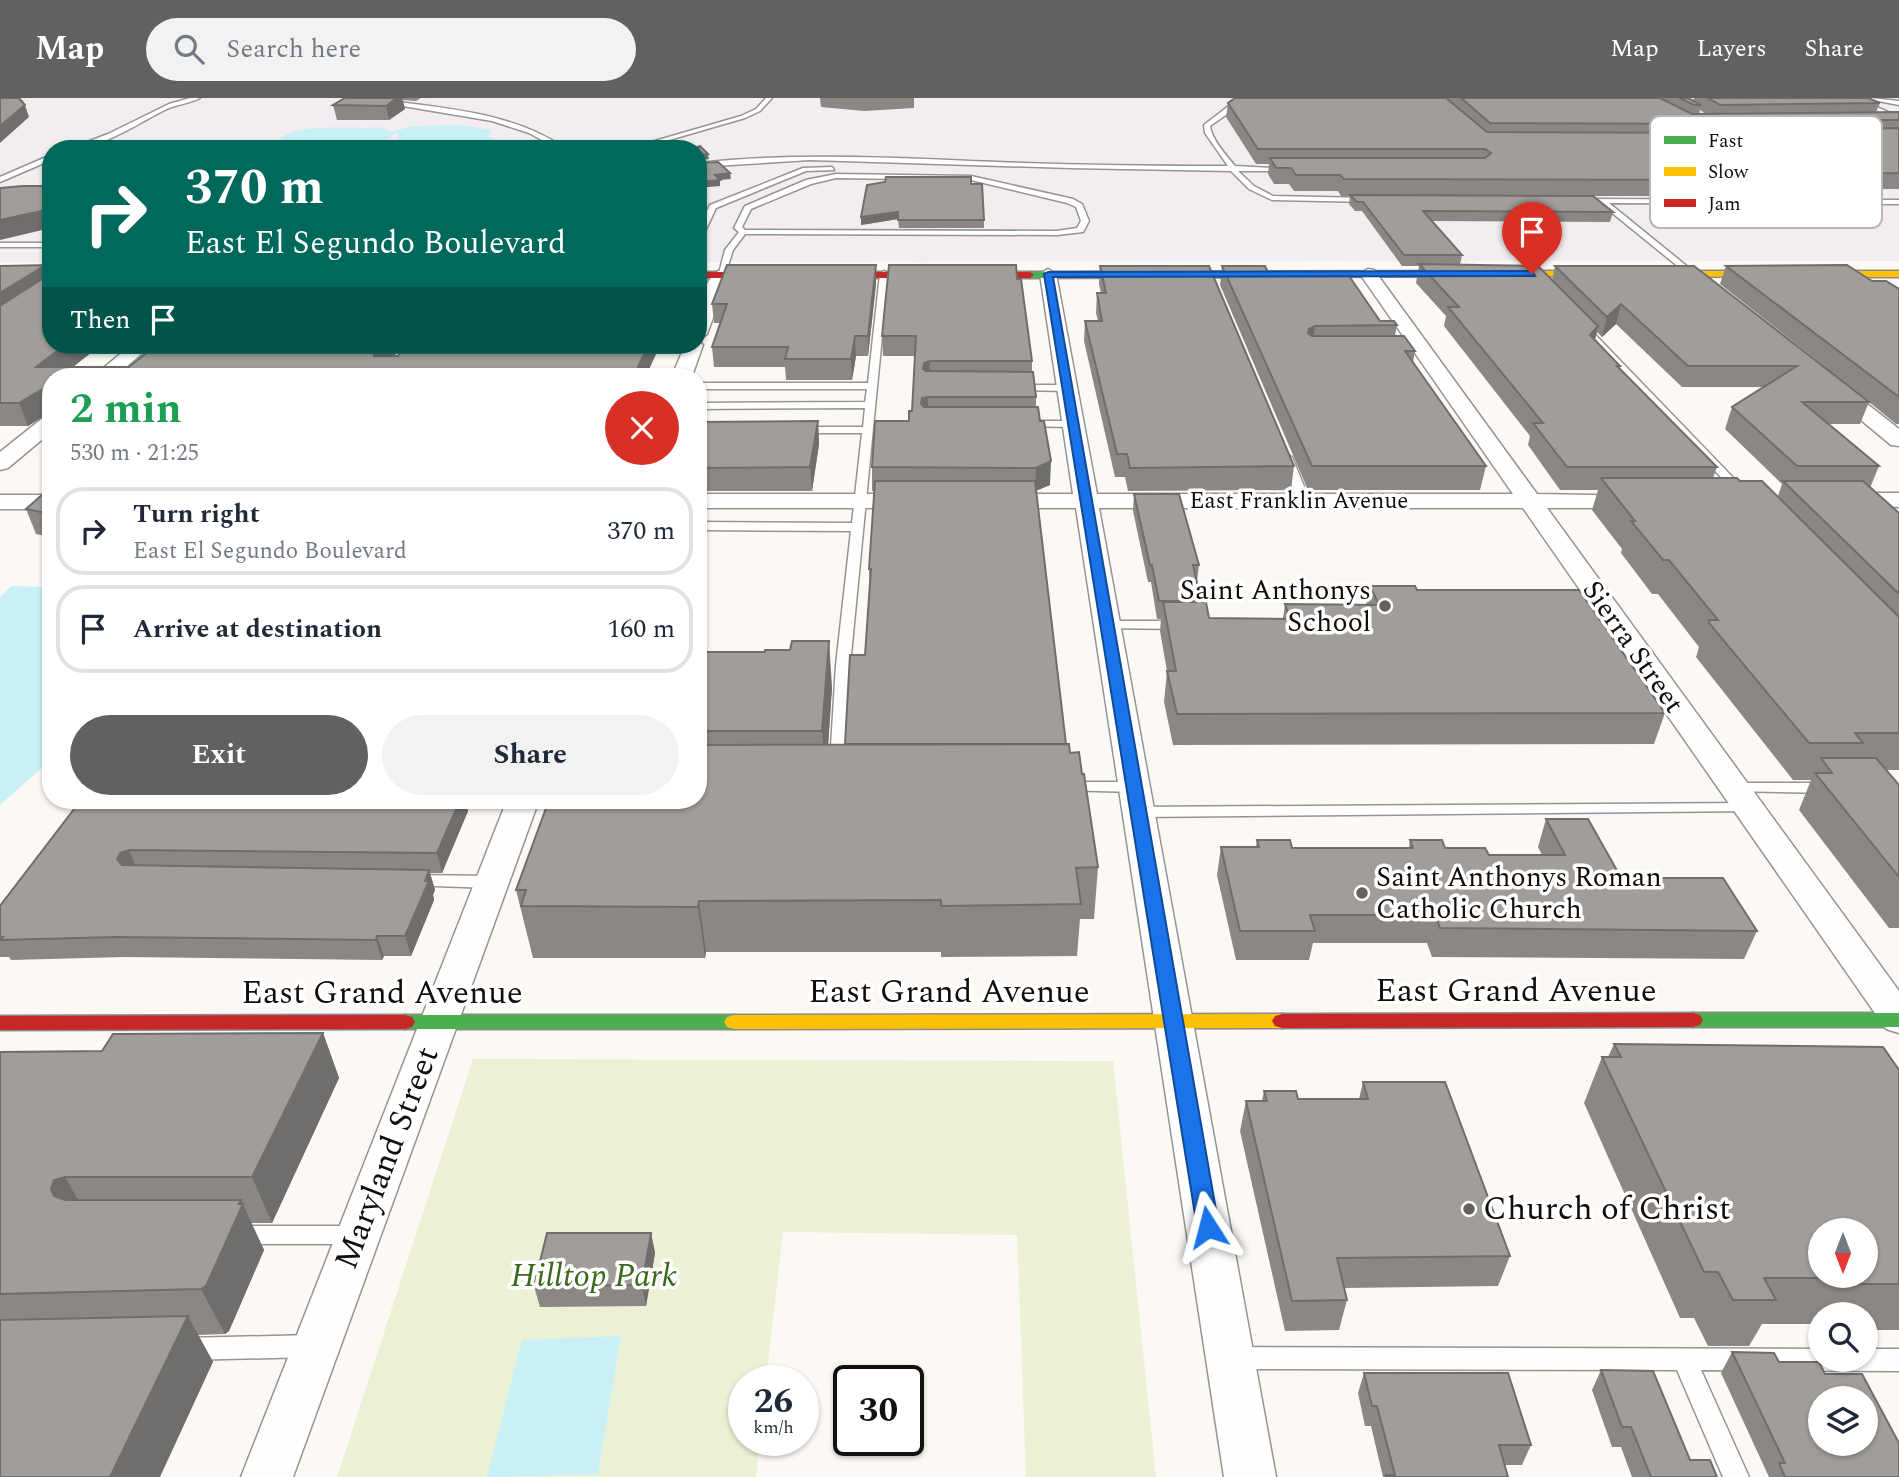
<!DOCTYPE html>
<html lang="en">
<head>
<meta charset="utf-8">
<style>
	:root { --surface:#fff; --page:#f2f2f3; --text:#1f2937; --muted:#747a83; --line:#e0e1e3; --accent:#626160 }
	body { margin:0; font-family:Spectral,serif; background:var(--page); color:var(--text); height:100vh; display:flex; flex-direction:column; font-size:26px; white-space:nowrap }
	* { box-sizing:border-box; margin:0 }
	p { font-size:23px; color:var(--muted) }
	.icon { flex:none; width:38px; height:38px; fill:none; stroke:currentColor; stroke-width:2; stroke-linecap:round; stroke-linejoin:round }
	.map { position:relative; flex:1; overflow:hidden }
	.drawer { position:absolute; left:42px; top:270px; width:665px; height:441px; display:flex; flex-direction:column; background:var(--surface); border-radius:28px; box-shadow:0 2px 5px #0004 }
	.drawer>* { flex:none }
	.banner { position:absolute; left:42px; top:42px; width:665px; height:214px; border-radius:28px; box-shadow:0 2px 5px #0004; background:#00695c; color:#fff; overflow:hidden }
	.needle { width:46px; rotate:180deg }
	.controls { position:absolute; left:1808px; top:1120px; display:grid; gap:14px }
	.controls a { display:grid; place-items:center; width:70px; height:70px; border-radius:50%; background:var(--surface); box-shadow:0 2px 5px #0004; font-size:35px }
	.speed { position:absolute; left:728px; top:1267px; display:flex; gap:14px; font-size:35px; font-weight:700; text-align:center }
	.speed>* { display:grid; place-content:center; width:91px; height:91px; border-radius:50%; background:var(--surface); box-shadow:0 2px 5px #0004; line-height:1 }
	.speed small { font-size:18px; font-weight:400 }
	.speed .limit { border:4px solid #111; border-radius:10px; background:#fff; color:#111 }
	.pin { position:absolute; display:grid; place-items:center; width:60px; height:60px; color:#fff; margin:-72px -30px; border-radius:50% 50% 50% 0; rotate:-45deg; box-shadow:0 0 7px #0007 }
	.pin .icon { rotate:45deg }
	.me { position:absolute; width:77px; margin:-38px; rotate:351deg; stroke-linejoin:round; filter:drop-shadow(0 0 5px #0008) }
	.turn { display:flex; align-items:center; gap:24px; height:147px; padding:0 28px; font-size:32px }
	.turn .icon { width:91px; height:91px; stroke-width:2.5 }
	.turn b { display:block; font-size:49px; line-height:60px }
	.then { display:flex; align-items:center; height:66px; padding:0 28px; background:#0003; gap:14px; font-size:26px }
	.round { display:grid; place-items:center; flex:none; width:74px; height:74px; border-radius:37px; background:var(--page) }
	.head { display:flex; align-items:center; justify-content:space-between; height:119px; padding:0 28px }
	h1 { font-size:42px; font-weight:700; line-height:52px; color:#1e9e55 }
	.primary-button { display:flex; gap:14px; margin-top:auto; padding:14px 28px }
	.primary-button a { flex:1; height:80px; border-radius:42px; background:var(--accent); color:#fff; font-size:28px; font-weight:700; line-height:80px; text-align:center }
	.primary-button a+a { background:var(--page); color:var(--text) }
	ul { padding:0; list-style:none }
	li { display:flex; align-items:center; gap:21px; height:88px; margin:0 14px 10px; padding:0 14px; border:4px solid var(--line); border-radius:28px }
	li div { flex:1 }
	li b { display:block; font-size:26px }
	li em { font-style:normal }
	header { display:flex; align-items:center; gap:42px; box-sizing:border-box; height:98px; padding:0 35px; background:var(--accent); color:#fff }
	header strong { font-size:33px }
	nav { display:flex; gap:38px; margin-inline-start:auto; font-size:24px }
	.search { width:490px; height:63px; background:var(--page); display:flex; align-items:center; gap:18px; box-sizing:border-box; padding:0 24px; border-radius:38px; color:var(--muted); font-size:26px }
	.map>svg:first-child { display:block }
</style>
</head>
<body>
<header>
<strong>Map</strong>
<div class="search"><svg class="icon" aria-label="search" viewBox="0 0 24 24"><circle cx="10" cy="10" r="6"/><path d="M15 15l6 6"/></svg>Search here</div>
<nav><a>Map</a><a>Layers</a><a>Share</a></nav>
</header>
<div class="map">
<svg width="1899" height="1379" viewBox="0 0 1899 1379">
	<rect width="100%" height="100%" fill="#fcf9f5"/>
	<path fill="#f3edf1" d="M0 0H1899V163L698 164V51H51V164H0Z"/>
	<path fill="#ebf1d5" d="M473 961 1113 963 1156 1379H1026L1017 1137 783 1134 766 1283H744V1342H760L756 1379H337Z"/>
	<path fill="#caf0f7" d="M462 27 491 32 489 39 495 42 399 43 398 36H394C372 58 320 51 287 51L291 49H282L280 41C296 24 357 32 381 29L390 34 414 28Z
		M11 488 51 489V662L0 707V499Z
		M621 1238 598 1376 487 1379 522 1242Z"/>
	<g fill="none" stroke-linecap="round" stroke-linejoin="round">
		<g stroke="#969493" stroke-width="3">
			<path id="lane" d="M190 0H200C191 5 179 6 169 10 139 24 103 51 69 51L108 36 169 6Z
				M355 0H370C435 10 511 12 566 51H558L529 35 492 23Z
				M766 0H772L760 13 745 20 638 51H627L741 18 756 11Z
				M1239 0H1245L1240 7 1210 28C1212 42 1226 57 1235 68L1293 71 1290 73H1238L1254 88 1273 98 1368 100 1371 104 1272 102 1249 91 1231 73 1070 70 810 62 698 69V65C798 54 897 60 998 64 1074 67 1151 68 1228 68L1205 35 1204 27Z
				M1849 0H1857L1899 19V23Z
				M1870 0 1899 3V7L1873 2Z
				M51 57V62L0 84V79Z
				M832 69 834 72 806 73 716 110 702 140 698 142V131L710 107 803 70Z
				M836 76 971 78 1073 101 1082 106 1089 123 1083 134 1057 137 745 136 733 152 725 177 718 179 725 152 739 134 734 130 745 108 806 82ZM836 80 971 82 1067 105 1076 109 1081 123 1077 130 1057 133 745 132 742 129 751 111 811 86Z
				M1579 101 1899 102V106L1609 105 1694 174V178L1691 179 1600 105H1576Z
				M0 145H51V149H0Z
				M884 173 888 176 850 567 846 665 838 670 830 665 836 567 851 433 698 432V424L852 425 862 335H799L794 332 799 329H863L865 310 698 311V305L865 304 867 291H698V285H868L880 176Z
				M1577 224H1583L1745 392V396H1737L1577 228Z
				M1014 287H1067L1072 290 1067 293 1010 292V288Z
				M1023 323H1074L1079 326 1074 329 1019 328V324Z
				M1286 356 1292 359 1310 403 1308 405H1300L1298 403 1280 359Z
				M1107 523H1182L1189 527 1182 531 1102 530V524Z
				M1067 684H1134L1142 689 1134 694 1061 692 1059 689 1061 686Z
				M1734 685H1826L1834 690 1826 695 1728 693 1726 690 1728 687Z
				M1748 705 1756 710 1754 713 1138 719 1130 714 1138 709Z
				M413 777 491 778 500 784 491 790 407 787 404 783 407 779Z
				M238 1128H356L364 1130 367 1137 364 1144 356 1146H238L230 1144 227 1137 230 1130Z
				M313 1237 321 1240 325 1248 321 1256 313 1259 185 1262 177 1259 173 1251 177 1243 185 1240Z
				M1232 1249 1820 1251V1262H1866V1251H1899V1273L1701 1272 1749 1379H1723L1677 1272 1232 1271 1224 1268 1220 1260 1224 1252Z"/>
		</g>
		<g stroke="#969493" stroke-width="3">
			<path id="street" d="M1048 171 1056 176 1097 396H1513L1360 176 1368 171 1374 172 1537 396 1647 398 1651 403 1647 408 1639 410H1547L1899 893V935L1886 931 1523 410H1099L1276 1379H1224L1076 410H994L986 408 982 403 986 398 994 396H1073L1040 176Z
				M721 172 729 177 707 236 698 242C698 224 701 177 721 172Z
				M698 242 703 247 692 278H672L685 247H698Z
				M131 247H151L116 278H94Z
				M1832 282 1839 284 1899 331V348L1891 347 1825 292 1822 288 1825 284Z
				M51 317V334L8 370 0 372V354L44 319Z
				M1841 395H1899V409L1833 407 1829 402 1833 397Z
				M698 396H914L922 398 926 403 922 408 914 410H698Z
				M0 397H51V411H0Z
				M507 702H539L293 1379H241Z"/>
		</g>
		<g stroke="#8c8b89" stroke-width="3">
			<path id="fast" d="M1504 173 1507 174V178L1030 180 1026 177 1030 174Z
				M1693 915H1899V929H1693L1686 927 1683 922 1686 917Z
				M405 917H734L741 919 744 924 741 929 734 931H405L398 929 395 924 398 919Z"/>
		</g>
		<g stroke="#8c8b89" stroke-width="3">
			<path id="slow" d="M1504 173H1899V179L1501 178V174Z
				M1282 916 1289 918 1292 923 1289 928 1282 930 734 931 727 929 724 924 727 919 734 917Z"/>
		</g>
		<g stroke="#8c8b89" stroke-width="3">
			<path id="jam" d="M698 174H1030L1034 177 1030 180H698Z
				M1693 915 1700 917 1703 922 1700 927 1693 929 1282 930 1275 928 1272 923 1275 918 1282 916Z
				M405 917 412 919 415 924 412 929 405 931 0 932V918Z"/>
		</g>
		<use href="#lane" fill="#fffefe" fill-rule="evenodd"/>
		<use href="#street" fill="#fffefe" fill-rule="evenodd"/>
		<use href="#fast" fill="#4caf50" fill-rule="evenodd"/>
		<use href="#slow" fill="#ffc107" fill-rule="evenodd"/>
		<use href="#jam" fill="#c62828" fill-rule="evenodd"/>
	</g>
	<path fill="#8a8784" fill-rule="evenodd" d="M345 0H421L416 3 403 2 405 11 389 22H337L333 7Z
		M820 0H914V10L864 13 821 9Z
		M1235 0H1688L1693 3 1694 0H1868L1880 5 1876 14H1899V91L1759 92 1757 98H1544L1613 114 1610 124 1431 123 1462 157 1460 167 1552 182 1555 168 1819 264 1720 186 1726 168 1872 183 1899 191V326H1896L1869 304 1860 326H1828L1879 368 1870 390 1899 415V672H1886L1899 687V830H1889L1799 712 1811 682H1793L1696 559 1699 549 1658 496H1652L1621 455 1622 451 1592 412 1598 392H1560L1528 347 1530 338 1444 228 1446 218 1416 185 1419 168H1402L1362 113H1355L1349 106 1350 98H1341L1338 93H1294L1289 86H1274L1268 76 1269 66H1256L1226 19 1228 5ZM1700 12 1706 16H1699ZM1616 226 1682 289H1763L1732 309 1725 331 1782 386 1778 398 1740 383 1713 380 1717 369 1619 271 1620 268 1595 242 1597 234 1602 239Z
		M971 86 984 122V130H899L898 121 861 127V119Z
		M0 168 101 247 73 269H129L403 247 394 258 660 247 646 278H51V321L49 315 28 328H0Z
		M1100 168 1294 368 1291 392 1128 393 1125 379H1115L1084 243 1085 223H1098L1096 215 1097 195H1101L1099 186Z
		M1222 168 1269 176 1380 223 1397 227 1395 238 1415 253 1413 264 1486 368 1480 392H1308L1220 187Z
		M1017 181 1032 263V274L1036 299V309L1050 387 1036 393 1066 646 1082 676 1098 769 1094 821H1080L1077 858 941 859V854H706L705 860H533L516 792 698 702V554L832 589 828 646H845L865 557 870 494 869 471 874 393H872V369L909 323 912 313 915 258H883L882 238Z
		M876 186 868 258H856L852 282H786L785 269H714L712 249 720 225H714L712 206Z
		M818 323 819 346 812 393H698V324Z
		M51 389V439L36 436 26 411Z
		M1134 396 1199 467 1197 483 1201 504 1209 520 1283 521 1285 506 1366 507 1370 488 1417 492 1665 615 1654 646 1173 647 1164 604 1167 573 1160 533 1161 521H1157L1151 484H1148L1133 413Z
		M81 702 468 713 442 775H430L435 792 433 797 434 802 411 858H384L382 862 125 859 11 862 9 859H0V808Z
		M1546 721 1619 776 1661 780 1757 833 1744 861 1432 859 1427 845H1313L1309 862H1236L1217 777 1221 749H1256L1257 742 1292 750H1409L1410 742 1445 750 1489 757H1542L1538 749Z
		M323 935 339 980 272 1125H251L264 1152 229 1233 225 1236 198 1237 213 1264 0 1379V954L102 953Z
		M1614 946 1899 972V1232H1866V1216H1820V1232H1816L1813 1226H1762L1749 1248H1708L1694 1220H1680L1584 1005 1602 959H1608Z
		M1363 984 1510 1158 1498 1188 1344 1190 1347 1202 1339 1232 1285 1233 1240 1033 1246 1003H1262L1264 993 1298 1001H1359Z
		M651 1135 655 1155 646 1208 540 1209 534 1188Z
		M1732 1254 1779 1264 1825 1276 1899 1379H1769L1721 1275Z
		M1601 1272 1690 1362 1717 1379H1632L1621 1349H1612L1592 1292Z
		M1364 1275 1531 1347 1522 1367H1505L1508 1379H1383L1371 1328H1365L1358 1295Z"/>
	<path fill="#706e6c" d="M397 0H402L405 11 389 22 386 8Z
		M25 7 29 19 0 45V28Z
		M1807 22 1802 36 1746 40 1750 26Z
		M708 56 709 61 698 63V57Z
		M730 75 731 81 720 82V88L698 90V84L715 77Z
		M51 111V130L0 142V122Z
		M898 114V121L861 127V119Z
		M703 166 704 186 698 215V185Z
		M876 167V186L868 258V238Z
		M44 168 51 186 0 221V195Z
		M1621 206 1616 226 1602 239 1607 219Z
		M1315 228 1312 248 1306 252 1309 231Z
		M1598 228 1593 249 1590 237Z
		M855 238 856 258 852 282 851 261Z
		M65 247H101L61 278 36 269Z
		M380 247H403L379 276 374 254Z
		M648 247H660L646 278H634Z
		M930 263V284L923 292 924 265Z
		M41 292 47 305H45L49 315 28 328 19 305Z
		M928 299V320L921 306 922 300Z
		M818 323 819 346 812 393 810 369Z
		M1051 363 1050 387 1035 393 1036 370Z
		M829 543 832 589 826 681 822 633Z
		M460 702H466L468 713 442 775 437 755Z
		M129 752 137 771 129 774 117 761 120 755Z
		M429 772 435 792 433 797 434 802 411 858 405 838Z
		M699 803 706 854 705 860 698 809Z
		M377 838 384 858 382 862 376 842Z
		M323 935 339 980 272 1125 252 1079Z
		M65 1079 91 1124 54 1098 51 1091 54 1082Z
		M241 1102 264 1152 229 1233 225 1236 201 1191Z
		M651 1135 655 1155 646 1208 642 1187Z
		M188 1218 213 1264 160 1379H110Z"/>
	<path fill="#a09d9a" stroke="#706e6c" stroke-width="2" fill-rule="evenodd" d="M0 0H19L25 7 0 28Z
		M345 0H397L386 8 333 7Z
		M1235 0H1446L1487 34 1751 35 1807 31 1899 30V75L1752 76 1762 82 1344 81 1340 77H1296L1291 70H1276L1270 60H1485L1491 55 1485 51H1258L1228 5Z
		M1461 0H1660L1692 16 1899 14V22H1807L1750 26 1490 25Z
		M1680 0H1688L1701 7H1694Z
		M1708 0H1868L1880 5 1720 7Z
		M395 45 438 51H382Z
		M700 48 708 56 698 57V51H693Z
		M718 64 730 75 715 77 720 82 698 84V65Z
		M886 79H971V86H982L984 122H898V114L861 119 867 87 885 84Z
		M23 88H51V111L0 122V90Z
		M1350 97 1593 98 1613 114 1423 113 1462 157H1404L1363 104H1357Z
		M698 166H703L698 185Z
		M1419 166 1538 168 1598 228 1590 237 1620 268H1617L1717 369H1567L1533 325H1543L1448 209H1459Z
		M51 167V247H65L36 269H129L156 247H380L374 254V258H398L406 247H648L634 278H51V305H45V294L41 292 19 305H0V208L45 179 44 168 0 195V168Z
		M727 167H876L868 238H855L851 261H785L788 249H712L727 206H712Z
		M889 167H1016L1017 181H1021L1032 263H930L924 265 923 271 926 273 1033 274 1036 299H928L922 300 921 306 924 309H1038L1040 323H1044L1051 363 1036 370 872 369 875 323H909V313H912L916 238H882Z
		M1847 167 1872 183H1886L1899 191V299L1726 168Z
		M1100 168H1209L1294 368 1130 370 1127 356H1117L1085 223H1102L1097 195H1106Z
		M1222 168H1265L1269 176 1347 175 1380 223H1394L1397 227 1315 228 1309 231 1308 235 1312 238H1404L1415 253H1405L1486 368H1312Z
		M1555 168H1694L1869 304H1802L1879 368H1797L1732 309 1797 268H1688L1621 206 1607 219Z
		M818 323 810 369 698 370V324Z
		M1601 380H1737L1740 383H1762L1899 519V635H1855L1863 645H1809L1709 525V522H1718L1669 462H1663L1631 423H1635Z
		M875 383H1035L1066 646H845L850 557H865L871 471H869Z
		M1783 383H1863L1899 415V496Z
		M51 389V416L26 411Z
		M1134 396H1179L1199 467H1193L1201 503H1159L1152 467H1150Z
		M1370 488H1415L1417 492H1579L1665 615 1177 616 1167 573H1176L1163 504H1206L1209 520 1290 521 1285 506 1379 507Z
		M792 543H829L822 633H698V554H765V552H790Z
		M1069 646 1070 655 1079 654 1082 676H1084L1098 769 1076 770 1081 806 941 808V802L699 803 698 809 521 808 526 792H516L549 702H698V647Z
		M1821 660H1876L1899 687V779L1815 675H1832Z
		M81 702H460L437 755 129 752 120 755 117 761 122 767 429 772 425 783H429L405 838H377L376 842 116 839 0 842 3 839H0V808Z
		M1546 721H1588L1619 776H1658L1661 780H1723L1757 833 1440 830 1435 817H1310L1315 833H1240L1221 749H1259L1257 742H1290L1292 750H1413L1410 742H1442L1445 750H1485L1489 757H1565Z
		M323 935 252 1079H65L54 1082 51 1091 54 1098 65 1102H241L239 1106H243L206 1188 201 1191 0 1196V954L102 953 113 936Z
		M1614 946 1883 949 1899 972V1186H1844L1841 1180H1764L1776 1202H1733L1718 1174H1704L1602 959H1621ZM1820 1132H1866V1178H1820Z
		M1363 984H1445L1510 1158 1337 1160 1347 1202 1292 1203 1246 1003H1267L1264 993H1296L1298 1001H1368Z
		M547 1135H651L642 1187 534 1188Z
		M188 1218 110 1379H0V1222Z
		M1732 1254 1774 1255 1779 1264H1819L1825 1276H1862L1899 1345V1379H1785L1779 1365H1785ZM1820 1300H1866V1346H1820Z
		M1601 1272 1653 1273 1690 1362H1710L1717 1379H1651L1631 1329H1622Z
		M1364 1275H1508L1531 1347H1499L1508 1379H1386V1377H1395L1377 1308H1372Z"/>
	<path fill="#1a73e8" stroke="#114b97" stroke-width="2" d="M1532 173 1535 178 1053 179 1219 1129 1216 1135 1208 1138 1200 1135 1197 1129 1044 176 1048 174Z"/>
	<g fill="#626160" stroke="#fff" stroke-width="2.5">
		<circle cx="1385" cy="508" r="7"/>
		<circle cx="1362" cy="795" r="7"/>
		<circle cx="1469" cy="1111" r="7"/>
	</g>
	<g text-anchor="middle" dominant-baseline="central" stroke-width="7" stroke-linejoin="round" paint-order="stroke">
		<g font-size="23" fill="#0f0f0f" stroke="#fff">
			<text x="1299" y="403">East Franklin Avenue</text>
		</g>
		<g font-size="28" fill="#0f0f0f" stroke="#fff" text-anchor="end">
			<text x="1371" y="492">Saint Anthonys<tspan x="1371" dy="32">School</tspan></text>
			<text x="1376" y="779" text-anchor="start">Saint Anthonys Roman<tspan x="1376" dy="32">Catholic Church</tspan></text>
		</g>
		<g font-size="28" fill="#0f0f0f" stroke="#fff">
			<text transform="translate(1633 549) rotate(55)">Sierra Street</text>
		</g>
		<g font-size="33" fill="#0f0f0f" stroke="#fff">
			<text x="1516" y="893">East Grand Avenue</text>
			<text x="949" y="894">East Grand Avenue</text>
			<text x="382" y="895">East Grand Avenue</text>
			<text transform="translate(387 1060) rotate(-69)">Maryland Street</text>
		</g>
		<g font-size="33" fill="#0f0f0f" stroke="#fff" text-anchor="start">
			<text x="1483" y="1111">Church of Christ</text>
		</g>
		<g font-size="33" font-style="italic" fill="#3c6a1d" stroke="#fff">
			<text x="594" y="1178">Hilltop Park</text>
		</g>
	</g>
	<rect x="1650" y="18" width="232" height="112" rx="10" fill="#fff" stroke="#b7b7b7" stroke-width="2"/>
	<rect x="1664" y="38" width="32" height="8" fill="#4caf50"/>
	<rect x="1664" y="69" width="32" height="9" fill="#ffc107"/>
	<rect x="1664" y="101" width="32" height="8" fill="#c62828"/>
	<g font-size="19" fill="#0f0f0f">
		<text x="1708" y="49">Fast</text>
		<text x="1708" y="80">Slow</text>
		<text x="1708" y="112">Jam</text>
	</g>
</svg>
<div class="controls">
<a><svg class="needle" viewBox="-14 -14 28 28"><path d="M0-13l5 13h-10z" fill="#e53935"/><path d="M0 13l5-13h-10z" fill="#747a83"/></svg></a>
<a><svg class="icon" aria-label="search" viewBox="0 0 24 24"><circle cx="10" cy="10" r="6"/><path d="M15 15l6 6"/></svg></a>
<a><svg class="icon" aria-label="layers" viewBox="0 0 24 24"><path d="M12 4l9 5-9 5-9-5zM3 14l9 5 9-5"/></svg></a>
</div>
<div class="speed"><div>26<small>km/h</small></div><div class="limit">30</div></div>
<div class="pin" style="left:1532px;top:176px;background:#d93025"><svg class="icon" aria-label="arrive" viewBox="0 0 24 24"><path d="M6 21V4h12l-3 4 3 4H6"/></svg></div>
<svg class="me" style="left:1208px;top:1129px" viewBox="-20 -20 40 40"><path d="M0-17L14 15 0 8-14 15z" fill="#1a73e8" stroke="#fff" stroke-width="4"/></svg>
<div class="banner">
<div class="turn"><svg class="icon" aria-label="right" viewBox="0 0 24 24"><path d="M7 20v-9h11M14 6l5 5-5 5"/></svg><div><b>370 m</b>East El Segundo Boulevard</div></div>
<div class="then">Then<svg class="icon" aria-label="arrive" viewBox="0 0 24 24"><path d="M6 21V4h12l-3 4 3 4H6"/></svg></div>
</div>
<section class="drawer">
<div class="head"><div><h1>2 min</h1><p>530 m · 21:25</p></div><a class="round" style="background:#d93025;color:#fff"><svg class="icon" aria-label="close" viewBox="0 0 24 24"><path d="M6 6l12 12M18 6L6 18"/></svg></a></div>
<ul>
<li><svg class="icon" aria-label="right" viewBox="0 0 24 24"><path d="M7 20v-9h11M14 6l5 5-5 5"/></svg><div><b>Turn right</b><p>East El Segundo Boulevard</p></div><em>370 m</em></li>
<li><svg class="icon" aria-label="arrive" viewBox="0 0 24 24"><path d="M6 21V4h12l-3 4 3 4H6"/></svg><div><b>Arrive at destination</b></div><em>160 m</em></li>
</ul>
<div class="primary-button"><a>Exit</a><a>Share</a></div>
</section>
</div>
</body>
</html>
